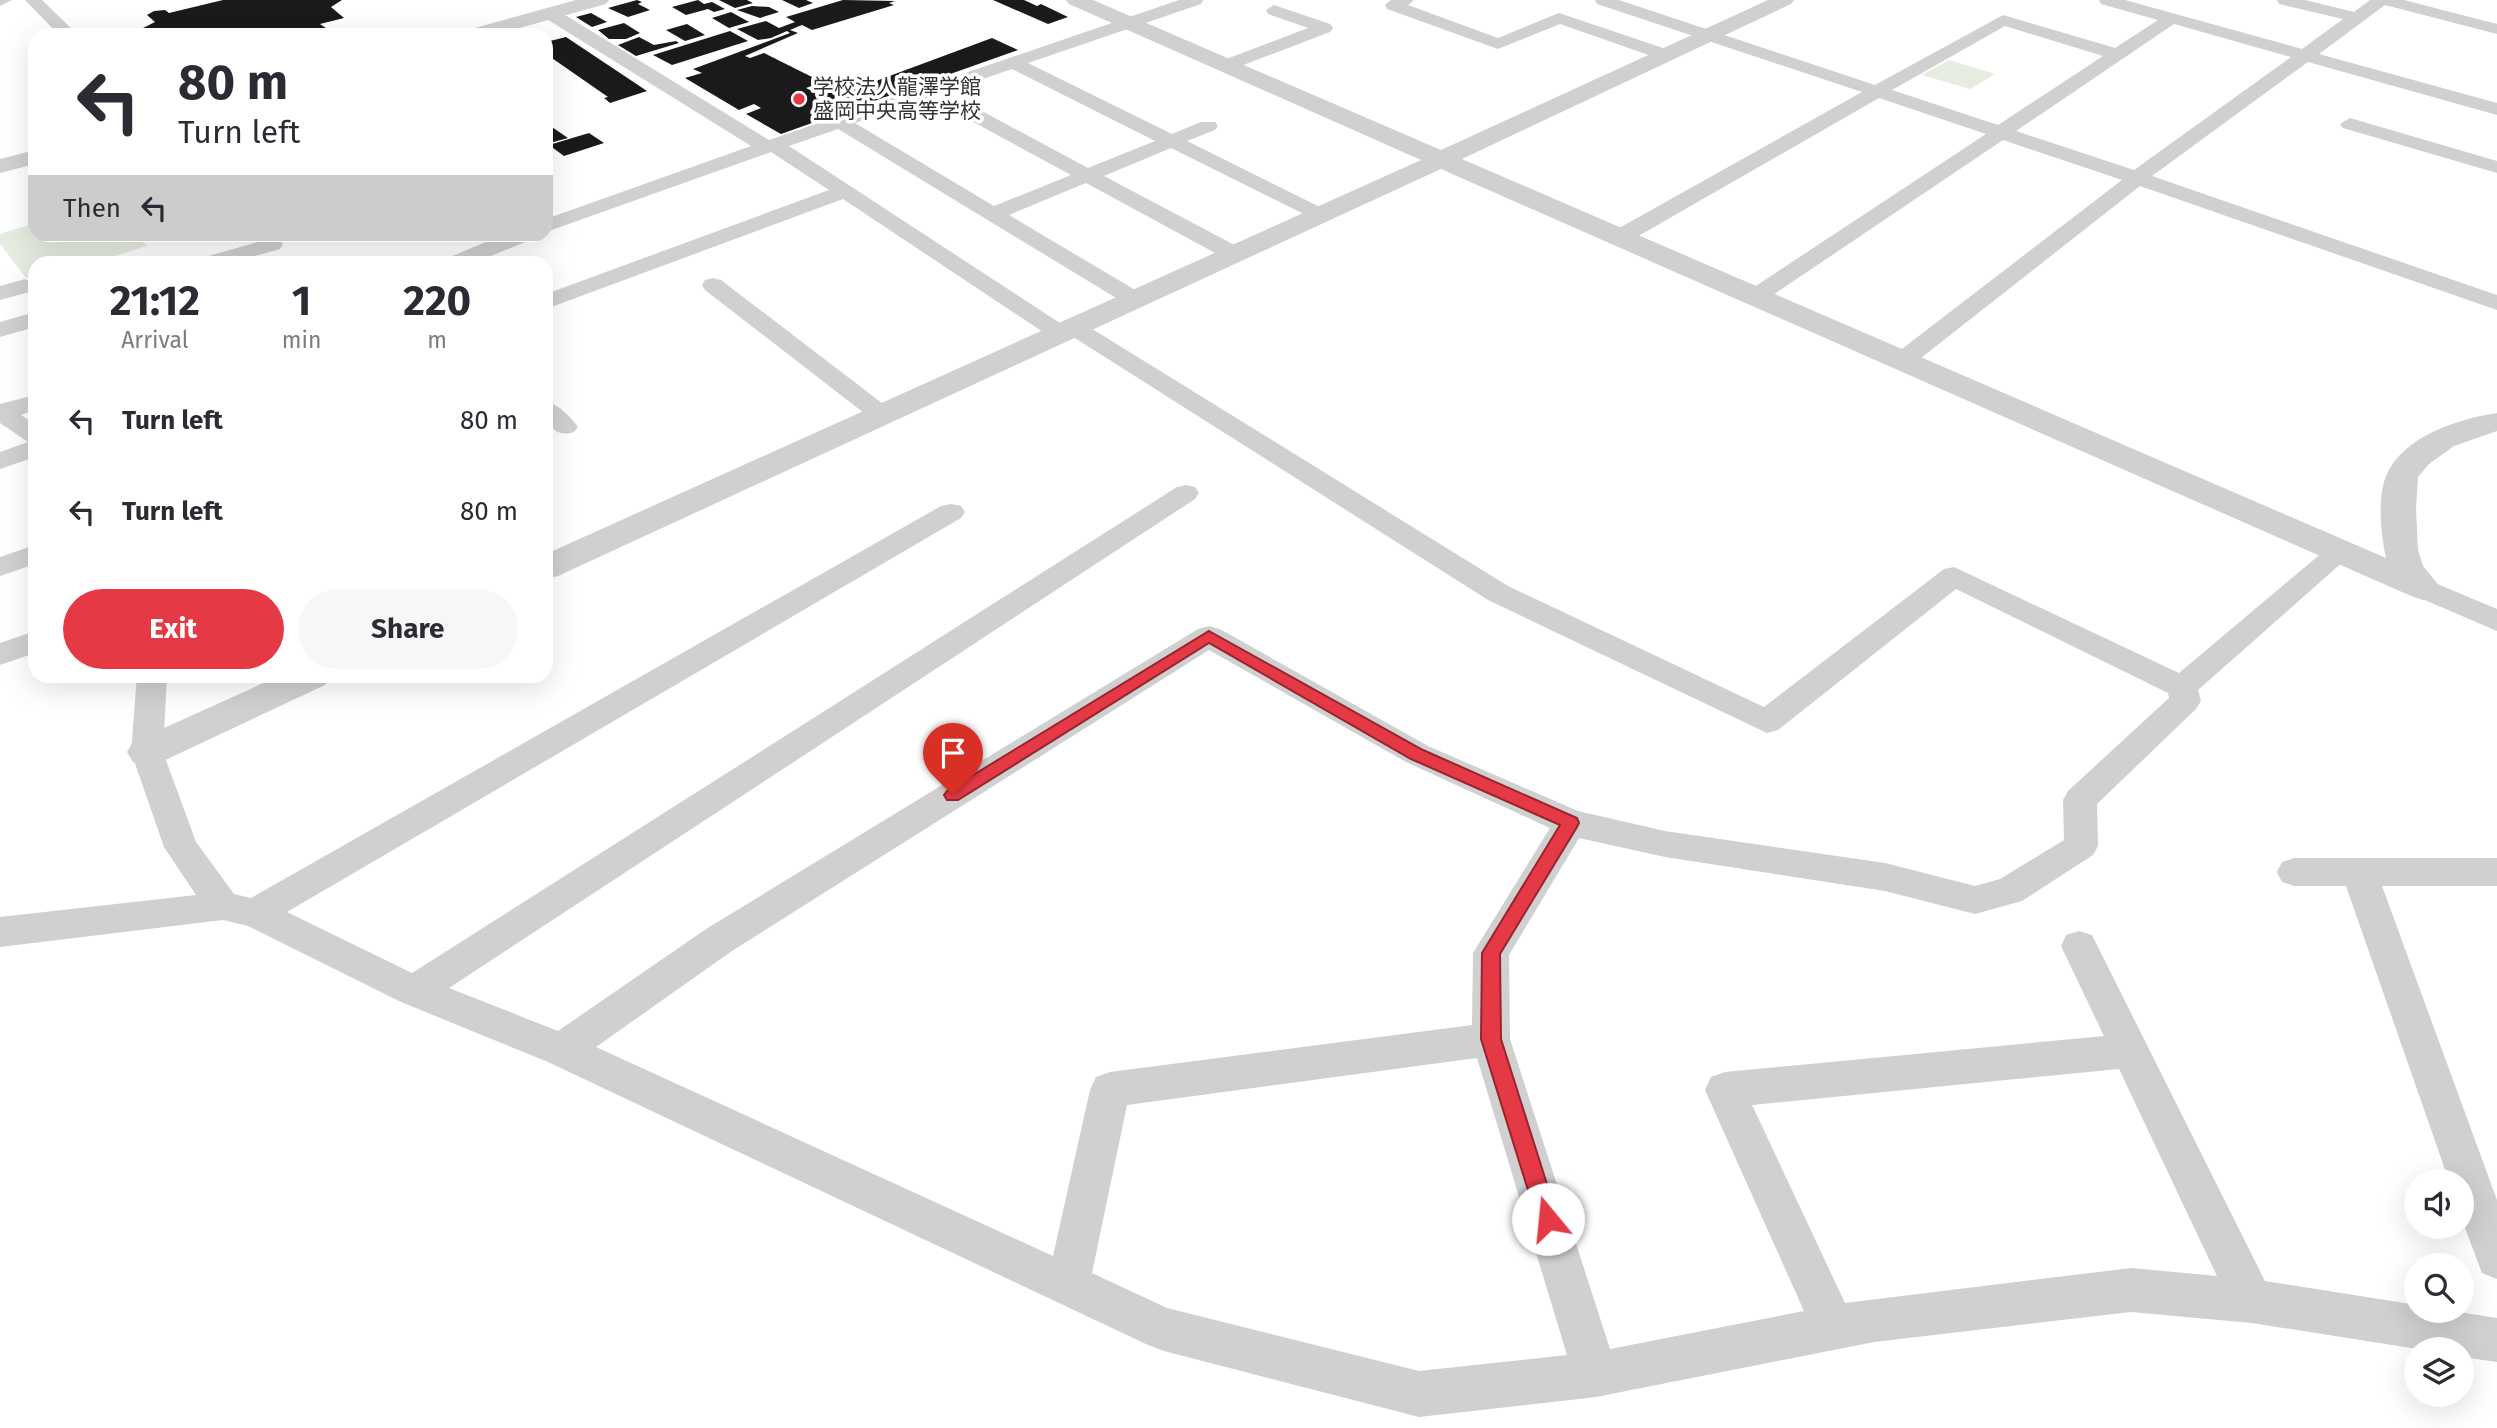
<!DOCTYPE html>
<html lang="en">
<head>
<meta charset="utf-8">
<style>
	:root { --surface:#fff; --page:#f7f7f7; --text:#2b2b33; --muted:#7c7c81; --accent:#e63946 }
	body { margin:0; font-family:"Fira Sans","Noto Sans JP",sans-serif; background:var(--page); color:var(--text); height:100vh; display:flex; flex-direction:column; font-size:26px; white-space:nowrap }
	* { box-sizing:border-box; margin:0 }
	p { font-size:23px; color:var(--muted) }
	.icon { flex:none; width:38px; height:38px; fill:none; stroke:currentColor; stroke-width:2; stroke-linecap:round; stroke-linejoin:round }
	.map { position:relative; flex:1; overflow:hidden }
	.drawer { position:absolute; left:28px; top:256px; width:525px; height:427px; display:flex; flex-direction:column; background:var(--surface); border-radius:21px; box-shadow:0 7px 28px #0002 }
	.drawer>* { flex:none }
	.top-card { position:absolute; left:28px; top:28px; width:525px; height:214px; border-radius:21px; box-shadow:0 7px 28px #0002; background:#fff; color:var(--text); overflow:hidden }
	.fabs { position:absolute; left:2404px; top:1169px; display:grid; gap:14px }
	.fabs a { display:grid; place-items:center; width:70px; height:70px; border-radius:50%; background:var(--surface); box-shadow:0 7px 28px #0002; font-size:35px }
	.pin { position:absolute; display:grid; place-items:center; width:60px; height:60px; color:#fff; margin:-72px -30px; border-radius:50% 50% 50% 0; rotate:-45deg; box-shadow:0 0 7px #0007 }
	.pin .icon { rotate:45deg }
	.me { position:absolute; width:77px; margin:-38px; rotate:343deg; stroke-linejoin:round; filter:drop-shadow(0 0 5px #0008) }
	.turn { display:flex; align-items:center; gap:24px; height:147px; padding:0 35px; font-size:32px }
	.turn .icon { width:91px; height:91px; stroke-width:2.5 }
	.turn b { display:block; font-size:49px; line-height:60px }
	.then { display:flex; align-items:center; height:66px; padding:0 35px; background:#0003; gap:14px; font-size:26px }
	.eta { display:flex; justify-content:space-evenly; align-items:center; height:119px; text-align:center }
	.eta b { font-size:42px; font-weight:700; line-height:49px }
	.primary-button { display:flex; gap:14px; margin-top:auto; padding:14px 35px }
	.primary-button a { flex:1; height:80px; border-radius:42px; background:var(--accent); color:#fff; font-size:28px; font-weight:700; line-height:80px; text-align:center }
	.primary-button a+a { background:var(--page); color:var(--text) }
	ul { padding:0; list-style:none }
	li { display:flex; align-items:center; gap:21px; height:91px; padding:0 35px }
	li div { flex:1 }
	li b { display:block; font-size:26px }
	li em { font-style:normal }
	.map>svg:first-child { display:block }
</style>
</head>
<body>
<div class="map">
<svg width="2497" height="1428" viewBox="0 0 2497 1428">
	<rect width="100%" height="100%" fill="#fff"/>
	<path fill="#e6ecdf" d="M1949 60 1995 74 1970 89 1922 75Z
		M35 223V234L59 235 64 240 81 235H136L147 246 95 262H35V275L26 278 0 244V234Z"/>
	<path fill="#1a1a1a" d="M223 0H342L331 7 344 18 320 24 336 35H305L298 30 277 35H144L143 28 155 22 147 15 154 11 165 10 169 13Z
		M637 0 642 2 638 4 650 10 628 17 608 8Z
		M698 0 704 4 712 2 725 9 714 12 708 9 686 15 672 7Z
		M719 0H747L753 3 735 8Z
		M782 0H806L813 3 799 8Z
		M843 0 895 1 889 3 894 5 812 30 802 25 797 27 790 30 798 33 745 56 750 58 764 53 822 82 806 88 812 91 834 83 849 91 992 38 1018 50 781 134 746 114 761 108 754 104 739 110 685 78 702 73 693 69 790 33 787 31 771 38 758 40 737 29 766 21 779 28 795 22 786 17Z
		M993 0H1024L1037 6 1041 4 1068 17 1048 24Z
		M752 6 769 7 779 12 760 18 737 10Z
		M731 12 749 22 729 28 712 18Z
		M591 13 607 22 592 27 576 17Z
		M624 23 640 33 626 39H609L598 30Z
		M687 24 705 35 685 41 666 30Z
		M730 31 748 41 672 65 653 55Z
		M566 37 647 91 610 103 604 98 608 97 546 54V42Z
		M639 37 654 45 676 41 679 43 636 56 618 45Z
		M546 123 568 138 546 144Z
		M589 133 604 143 564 156 549 145Z"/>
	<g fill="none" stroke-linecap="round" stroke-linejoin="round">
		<path fill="#d0d0d0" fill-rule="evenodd" d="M0 0H12L0 6Z
			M25 0H42L78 35H59Z
			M1179 0H1203L1201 4 1028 63 1172 134 1201 122H1215L1218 126 1215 130 1187 141 1328 211 1332 215 1328 219H1314L1171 148 1104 176 1244 250 1247 255 1244 260H1228L1086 183 1009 215 1142 294 1145 299 1142 304H1126L838 129 789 146 1063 325 1073 320 1081 322 1508 586 1764 707 1944 569 1954 567 2179 673 2330 546 2340 543 2350 546 2354 552 2198 690 2201 701 2196 709 2097 804 2098 846 2093 855 2022 901 1975 914 1885 891 1665 857 1579 838 1509 955 1510 1039 1610 1349 1804 1311 1705 1090 1711 1077 1725 1072 2104 1036 2061 946 2066 935 2079 931 2092 935 2265 1281 2417 1305V1311H2453L2497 1318V1362L2462 1357V1349H2417L2252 1323 2131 1312 1874 1342 1596 1397 1419 1417 1164 1351 1148 1345 548 1062 401 1002 248 926 223 920 0 947V917L196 895 164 847 131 752 137 676H167L163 752 196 842 234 894 251 898 941 506 951 504 961 506 965 512 961 518 287 912 412 973 1177 487 1186 485 1195 487 1199 493 1195 499 449 988 558 1031 706 929 1198 629 1209 626 1220 629 1428 746 1578 811 1665 831 1885 863 1975 886 2000 879 2064 840 2063 800 2068 791 2169 698 2168 693 1956 589 1778 730 1767 733 1488 600 1070 335 1060 340 1052 338 843 199 546 309V294L829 190 771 152 546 232V219L751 146 545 18 543 14 545 10H557L769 140ZM1012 69 1155 141 1088 168 980 110H966L964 114 966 118 1071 175 994 206 855 123ZM1209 650 1406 762 1550 828 1473 953 1472 1025 1110 1072 1096 1077 1090 1090 1053 1256 596 1047 732 951ZM1477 1058 1567 1355 1419 1371 1167 1308 1092 1273 1127 1105ZM2119 1069 2217 1276 2131 1268 1845 1303 1752 1105Z
			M1391 0H1414L1408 5 1498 38 1559 13 1669 50 1672 54 1669 58H1657L1560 24 1498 49 1387 9 1385 5Z
			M1595 0H1619L1875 85 2003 15 2115 48 2158 20 2101 4 2099 0H2125L2302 49 2343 19 2279 4 2277 0H2305L2354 12 2370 0H2404L2497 24V34L2385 5 2319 54 2497 103V115L2308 62 2152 176 2497 295V310L2140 186 1912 365 1903 367 1894 365 1891 360 1894 355 2122 180 2003 140 1764 301H1748L1745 296 1748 291 1986 134 1879 98 1628 242H1612L1609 237 1612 232 1862 92 1597 4ZM2174 24 2291 57 2134 170 2016 131ZM2005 26 2103 56 1998 125 1892 90Z
			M1274 5 1330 24 1333 28 1330 32 1233 69H1221L1218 65 1221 61 1308 28 1268 14 1266 10Z
			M2350 118 2497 161V173L2343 128 2340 124Z
			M505 234H535L533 239 476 262H447L450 257Z
			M272 238 280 239 283 244 280 249 234 262H202L205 257Z
			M713 278 721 280 891 410 895 415 891 420 882 423 873 420 705 290 702 285 705 280Z
			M25 279 35 284 33 291 0 300V286Z
			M35 312V327L0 337V322Z
			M35 395V410L21 415 35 424V457L0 469V452L28 442 0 423V404Z
			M546 401C559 405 570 416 578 427L574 432C561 436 556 432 546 423Z
			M35 545V564L0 576V557Z
			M2423 578 2497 609V631L2413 595 2409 588 2413 581Z
			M35 631V653L0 665V643Z
			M2294 858H2497V886H2382L2497 1200V1279L2482 1273 2462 1220V1181H2449L2346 886H2294L2282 882 2277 872 2282 862Z"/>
		<path fill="#d0d0d0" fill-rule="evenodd" d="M576 0H609L606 4 495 35H460L464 31Z
			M1066 0H1093L1441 150 1768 0H1794L1791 4 1462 159 2386 558C2381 535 2377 499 2386 476 2403 436 2458 419 2497 413V431L2454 446 2429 464 2418 477 2416 509 2418 550 2423 566 2441 588 2435 596 2423 600 2411 596 1441 169 558 576 546 579V554L1421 160 1069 4Z
			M35 150V164L0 173V159Z
			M279 676H331L325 685 161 762 147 767 133 762 127 752 133 742Z"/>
	</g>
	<path fill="#e63946" stroke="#96252e" stroke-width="2" d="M1209 631 1423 750 1577 818 1579 823 1577 827 1500 954 1501 1039 1558 1219 1555 1227 1548 1230 1540 1227 1537 1219 1481 1039 1482 953 1560 825 1411 759 1209 643 958 800H947L944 795 947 791Z"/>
	<circle fill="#e63946" stroke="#fff" stroke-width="2.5" cx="799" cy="99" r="7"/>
	<g text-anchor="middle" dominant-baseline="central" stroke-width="7" stroke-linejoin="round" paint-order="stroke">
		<g font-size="21" fill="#333" stroke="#fff" text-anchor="start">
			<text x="813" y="87">学校法人龍澤学館<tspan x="813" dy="24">盛岡中央高等学校</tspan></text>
		</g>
	</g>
</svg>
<div class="fabs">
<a><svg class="icon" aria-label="sound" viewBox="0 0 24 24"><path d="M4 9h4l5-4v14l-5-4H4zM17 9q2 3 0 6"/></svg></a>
<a><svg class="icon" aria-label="search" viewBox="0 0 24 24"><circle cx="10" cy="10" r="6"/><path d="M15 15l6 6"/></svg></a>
<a><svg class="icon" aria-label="layers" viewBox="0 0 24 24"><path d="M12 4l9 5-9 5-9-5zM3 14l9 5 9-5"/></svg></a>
</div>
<div class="pin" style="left:953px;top:795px;background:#d93025"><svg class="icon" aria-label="arrive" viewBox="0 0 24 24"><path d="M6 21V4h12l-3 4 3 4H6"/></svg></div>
<svg class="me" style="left:1548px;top:1219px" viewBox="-20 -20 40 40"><circle r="19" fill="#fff"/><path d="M0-13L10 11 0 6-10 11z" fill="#e63946"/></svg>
<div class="top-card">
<div class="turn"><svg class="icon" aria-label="left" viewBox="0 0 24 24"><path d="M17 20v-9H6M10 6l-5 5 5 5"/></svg><div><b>80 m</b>Turn left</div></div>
<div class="then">Then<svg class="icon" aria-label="left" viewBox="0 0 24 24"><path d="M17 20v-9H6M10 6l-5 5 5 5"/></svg></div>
</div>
<section class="drawer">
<div class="eta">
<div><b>21:12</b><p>Arrival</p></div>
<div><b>1</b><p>min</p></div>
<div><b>220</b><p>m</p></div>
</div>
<ul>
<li><svg class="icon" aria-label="left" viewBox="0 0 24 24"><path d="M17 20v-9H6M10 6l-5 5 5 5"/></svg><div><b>Turn left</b></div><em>80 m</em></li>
<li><svg class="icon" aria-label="left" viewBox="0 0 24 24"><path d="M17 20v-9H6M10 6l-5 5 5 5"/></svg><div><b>Turn left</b></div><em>80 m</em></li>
</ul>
<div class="primary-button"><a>Exit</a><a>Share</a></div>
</section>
</div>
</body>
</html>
